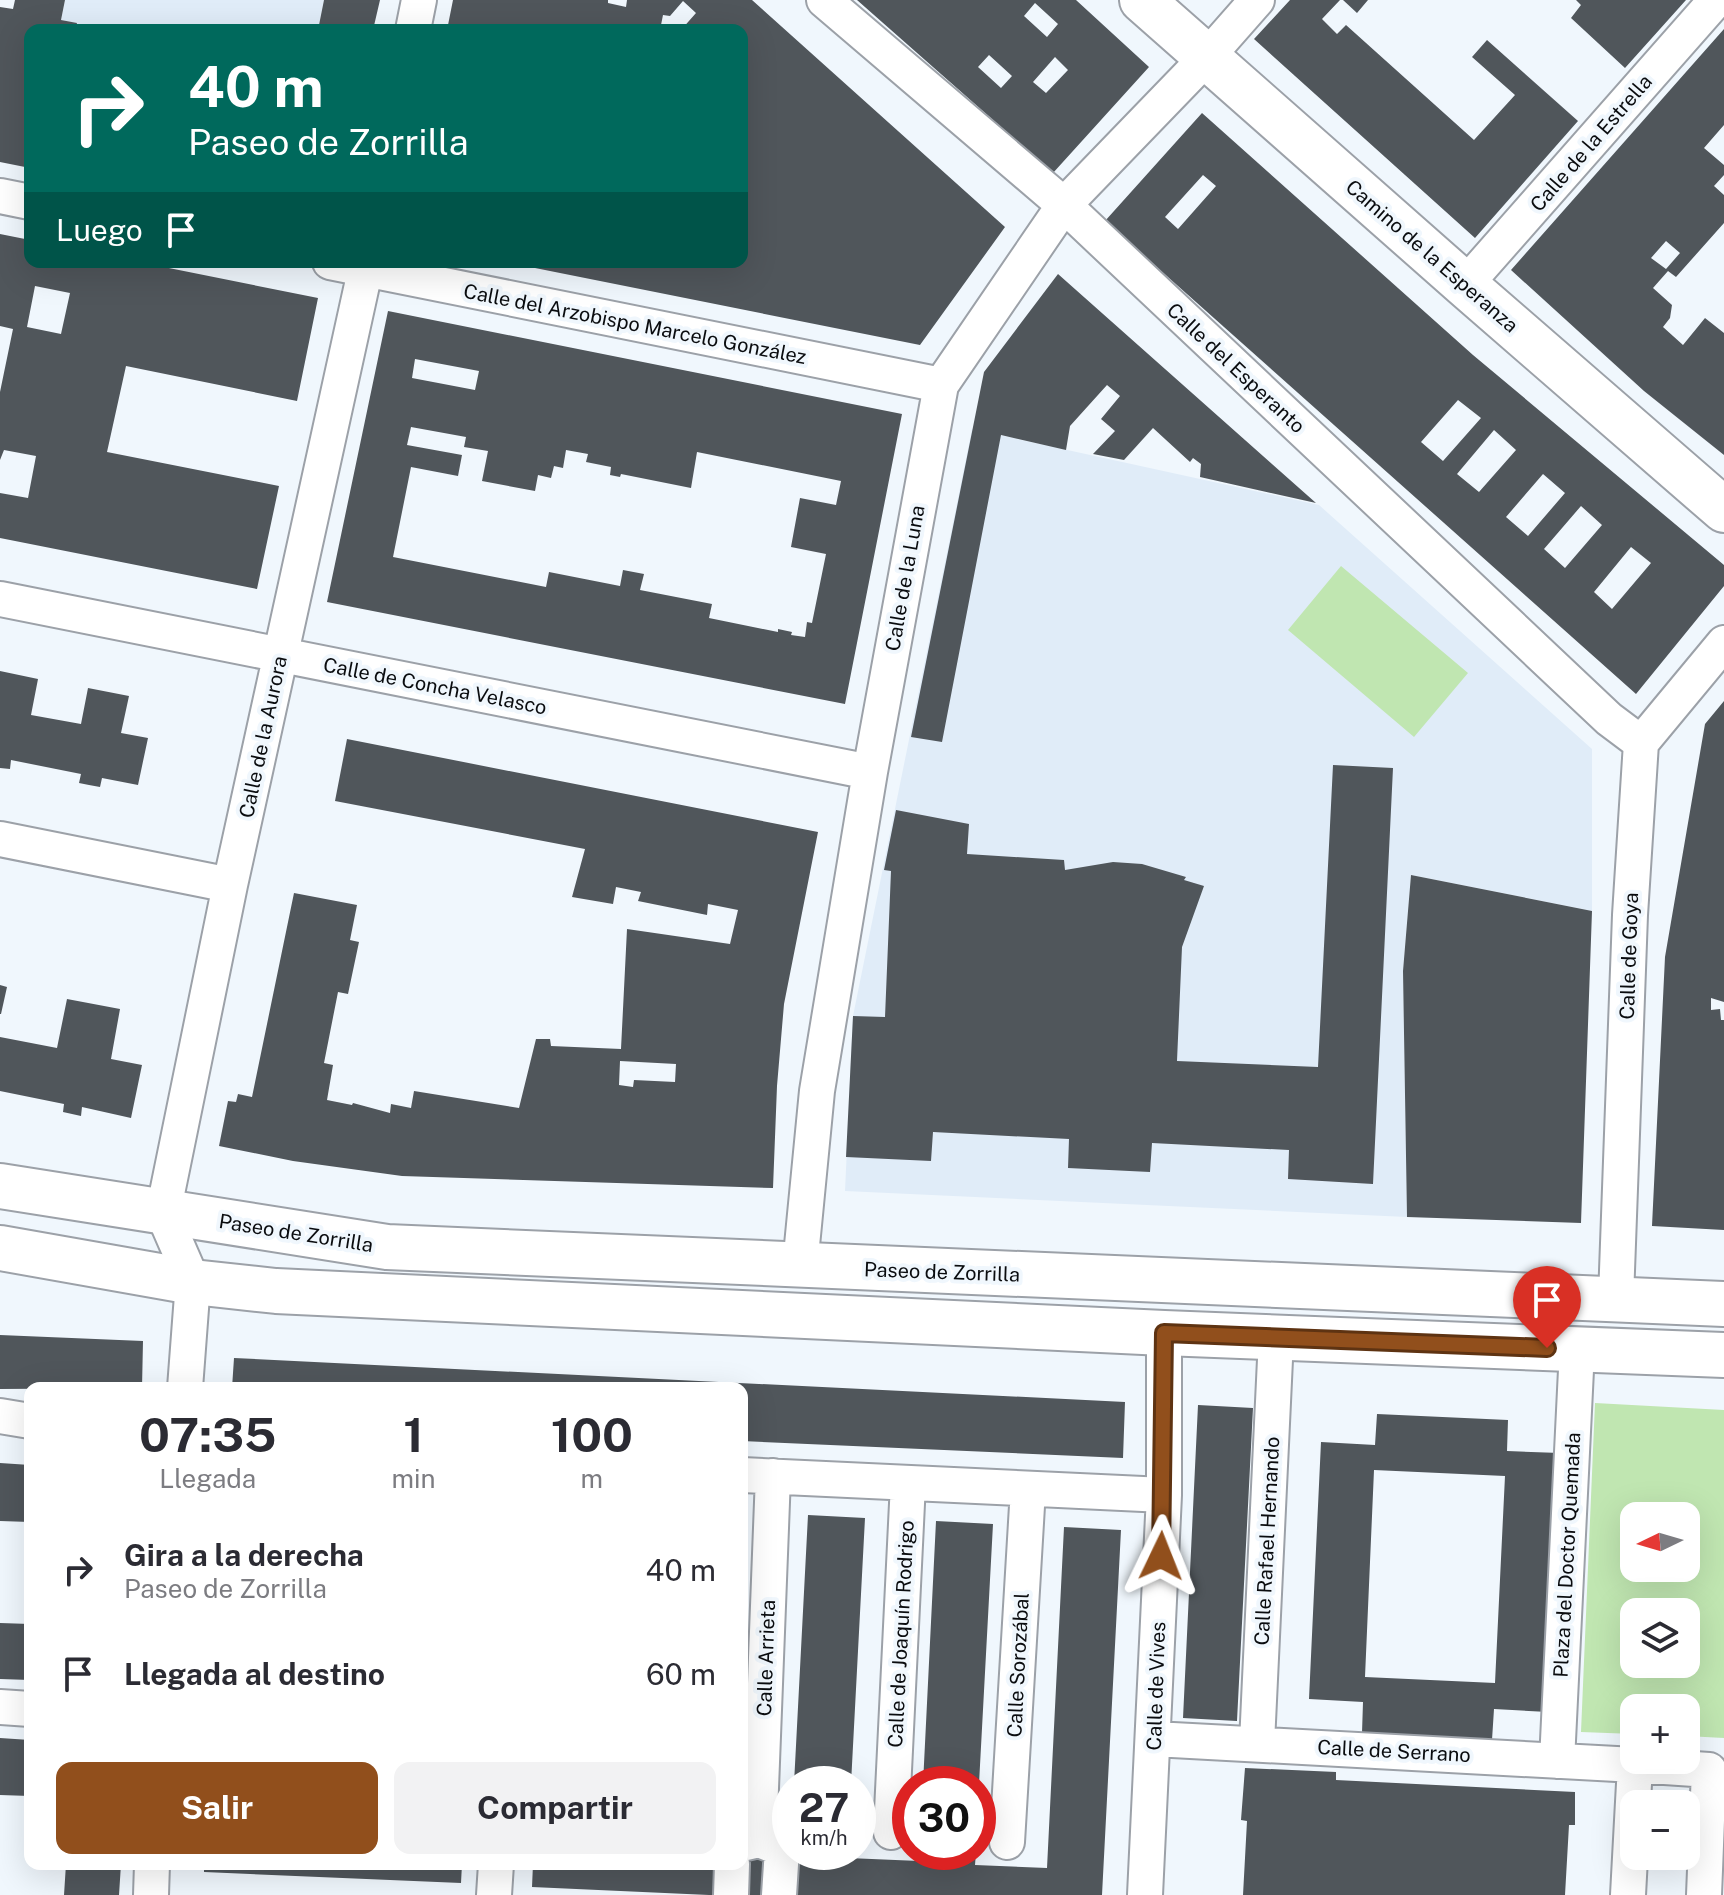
<!DOCTYPE html>
<html lang="es">
<head>
<meta charset="utf-8">
<style>
	:root { --surface:#fff; --page:#f2f2f3; --text:#2b2b33; --muted:#7c7c81; --accent:#914f1c }
	body { margin:0; font-family:"Public Sans",sans-serif; background:var(--page); color:var(--text); height:100vh; display:flex; flex-direction:column; font-size:30px; white-space:nowrap }
	* { box-sizing:border-box; margin:0 }
	p { font-size:26px; color:var(--muted) }
	.icon { flex:none; width:44px; height:44px; fill:none; stroke:currentColor; stroke-width:2; stroke-linecap:round; stroke-linejoin:round }
	.map { position:relative; flex:1; overflow:hidden }
	.side { position:absolute; left:24px; top:1382px; width:724px; height:488px; display:flex; flex-direction:column; background:var(--surface); border-radius:16px; box-shadow:0 8px 32px #0002 }
	.side>* { flex:none }
	.top-card { position:absolute; left:24px; top:24px; width:724px; height:244px; border-radius:16px; box-shadow:0 8px 32px #0002; background:#00695c; color:#fff; overflow:hidden }
	.needle { width:52px; rotate:265deg }
	.tools { position:absolute; left:1620px; top:1502px; display:grid; gap:16px }
	.tools a { display:grid; place-items:center; width:80px; height:80px; border-radius:16px; background:var(--surface); box-shadow:0 8px 32px #0002; font-size:40px }
	.speed { position:absolute; left:772px; top:1766px; display:flex; gap:16px; font-size:40px; font-weight:700; text-align:center }
	.speed>* { display:grid; place-content:center; width:104px; height:104px; border-radius:50%; background:var(--surface); box-shadow:0 8px 32px #0002; line-height:1 }
	.speed small { font-size:20px; font-weight:400 }
	.speed .limit { border:12px solid #d22; background:#fff; color:#111 }
	.pin { position:absolute; display:grid; place-items:center; width:68px; height:68px; color:#fff; margin:-82px -34px; border-radius:50% 50% 50% 0; rotate:-45deg; box-shadow:0 0 8px #0007 }
	.pin .icon { rotate:45deg }
	.me { position:absolute; width:88px; margin:-44px; rotate:2deg; stroke-linejoin:round; filter:drop-shadow(0 0 6px #0008) }
	.turn { display:flex; align-items:center; gap:28px; height:168px; padding:0 32px; font-size:36px }
	.turn .icon { width:104px; height:104px; stroke-width:2.5 }
	.turn b { display:block; font-size:56px; line-height:68px }
	.then { display:flex; align-items:center; height:76px; padding:0 32px; background:#0003; gap:16px; font-size:30px }
	.eta { display:flex; justify-content:space-evenly; align-items:center; height:136px; text-align:center }
	.eta b { font-size:48px; font-weight:700; line-height:56px }
	.cta { display:flex; gap:16px; margin-top:auto; padding:16px 32px }
	.cta a { flex:1; height:92px; border-radius:16px; background:var(--accent); color:#fff; font-size:32px; font-weight:700; line-height:92px; text-align:center }
	.cta a+a { background:var(--page); color:var(--text) }
	ul { padding:0; list-style:none }
	li { display:flex; align-items:center; gap:24px; height:104px; padding:0 32px }
	li div { flex:1 }
	li b { display:block; font-size:30px }
	li em { font-style:normal }
	.map>svg:first-child { display:block }
</style>
</head>
<body>
<div class="map">
<svg width="1724" height="1895" viewBox="0 0 1724 1895">
	<rect width="100%" height="100%" fill="#f0f7fd"/>
	<path fill="#e0ecf8" d="M65 0H324L318 30H75L76 23 61 20Z
		M972 429 1319 505 1592 749V911L1411 875 1403 971 1407 1217 845 1191 853 1016Z"/>
	<path fill="#c0e6b1" fill-rule="evenodd" d="M1341 566 1468 673 1414 737 1288 630Z
		M1595 1403 1724 1410V1738L1686 1736V1708H1634V1734L1581 1732ZM1634 1516H1686V1568H1634ZM1634 1612H1686V1664H1634Z"/>
	<path fill="#50565b" fill-rule="evenodd" d="M15 0H65L61 20 77 23 75 30H30V168L0 162V7L13 9Z
		M324 0H380L373 30H318Z
		M453 0H608V3L626 7 627 0H752L1005 227 920 345 510 263 742 262V30H681L696 13 683 1 670 16 663 15 660 30H447Z
		M857 0H1076L1149 67 1053 173ZM1035 3 1058 24 1047 37 1024 16ZM989 55 1012 76 1001 88 978 67ZM1055 57 1068 70 1046 93 1033 82Z
		M1290 0H1340L1322 19 1337 34 1346 25 1474 140 1515 95 1472 57 1487 40 1578 121 1475 238 1254 39Z
		M1343 0H1368L1357 13Z
		M1576 0H1686L1625 68 1571 18 1581 5Z
		M1724 29V125L1704 148 1724 165V175L1714 186 1724 195V223L1676 277 1668 271 1653 288 1672 305 1670 318 1663 327 1683 345 1705 318 1724 333V455L1644 391 1511 270ZM1666 241 1680 253 1666 269 1651 258Z
		M1202 113 1473 355 1724 565V586L1636 694 1105 221ZM1203 175 1216 186 1178 229 1165 217ZM1458 400 1481 418 1443 461 1421 442ZM1494 430 1516 450 1479 492 1457 474ZM1543 474 1565 493 1528 536 1506 517ZM1581 506 1602 525 1565 568 1544 549ZM1631 547 1651 563 1612 609 1594 592Z
		M0 234 30 240V262H139L318 298 297 401 126 366 107 452 279 486 257 589 0 538V493L28 498 36 456 4 450 0 460V392L13 329 0 326ZM35 286 70 293 61 334 27 327Z
		M1058 274 1316 503 1200 477 1201 464 1193 458 1190 462 1153 428 1124 460 1093 454 1115 431 1101 419 1120 396 1107 385 1070 426 1066 450 1001 435 942 742 911 737 984 372Z
		M388 311 902 414 845 704 327 602ZM415 359 479 371 475 390 412 378ZM411 427 466 437 464 447 488 451 482 481 535 491 538 475 551 478 554 466 563 468 566 450 588 454 586 462 611 467 610 475 620 477 621 474 691 488 697 452 841 481 836 505 800 498 791 547 826 554 812 623 807 622 805 637 791 635 792 632 778 629V632L709 618 712 604 640 590 644 574 623 570 620 586 549 572 546 587 393 557 411 467 458 476 462 455 407 445Z
		M0 671 38 679 31 715 81 724 88 688 129 696 121 733 148 738 138 785 102 778 100 787 89 785 79 783 81 774 11 760 10 769 0 768Z
		M1724 701V1002L1711 998V1010L1720 1009 1721 1020H1724V1230L1652 1226 1665 957 1705 724Z
		M347 739 818 832 784 1004 777 1086 773 1188 402 1176 293 1161 219 1146 228 1101 236 1102 238 1094 252 1097 294 893 357 905 350 940 359 942 348 994 338 992 324 1063 333 1065 327 1100 352 1105 353 1103 390 1113 391 1104 411 1108 414 1091 519 1108 536 1039H550L551 1046 621 1049 627 929 730 944 738 910 708 904 707 915 638 901 641 892 616 887 613 904 572 897 585 849 335 801ZM620 1061 676 1064 675 1082 634 1080 633 1087 619 1085Z
		M1333 765 1393 768 1373 1184 1288 1179 1289 1150 1152 1143 1150 1172 1068 1168 1069 1139 933 1132 931 1161 846 1157 853 1016 885 1017 891 871 884 870 896 810 969 824 967 854 1064 860 1065 870 1113 862 1142 864 1186 877 1184 880 1204 886 1182 947 1177 1061 1318 1067Z
		M1411 875 1592 911 1581 1223 1407 1217 1403 971Z
		M0 985 7 987 1 1014H0Z
		M67 999 120 1009 111 1059 142 1065 131 1118 82 1107 81 1116 63 1112 64 1104 0 1091V1037L57 1048Z
		M0 1335 143 1341 142 1388 0 1389Z
		M234 1358 1125 1402 1123 1458 742 1441V1388H232Z
		M1198 1405 1253 1408 1237 1721 1183 1718Z
		M1377 1414 1508 1420 1507 1451 1560 1453 1548 1712 1494 1709 1492 1740 1362 1733 1363 1702 1309 1699 1321 1442 1375 1445ZM1374 1470 1505 1476 1495 1683 1365 1677Z
		M0 1463 30 1465V1522L0 1521Z
		M808 1515 865 1518 851 1784H794Z
		M936 1521 993 1524 979 1784H923Z
		M1064 1527 1121 1530 1102 1895H709L532 1887 533 1864H742V1852H848V1858L919 1861 920 1852H976L975 1865 1047 1868Z
		M0 1623 30 1624V1680L0 1679Z
		M0 1738 30 1740V1796L0 1795Z
		M1245 1768 1336 1772V1780L1575 1792V1825H1569L1565 1895H1243L1247 1821 1241 1820Z
		M66 1864H121L119 1895H64Z
		M204 1864H462L461 1883 204 1872Z"/>
	<g fill="none" stroke-linecap="round" stroke-linejoin="round">
		<g stroke="#9ca1a8" stroke-width="38">
			<path id="street" d="M824 0 1064 205 1609 719 1641 743
				M413 30 419 0
				M0 196 30 202
				M330 262 941 385
				M1465 285 1716 0
				M0 599 870 772
				M0 839 230 885
				M800 1266 817 1091 870 772 941 385 1064 205 1206 58 1257 0
				M1616 1298 1630 915 1641 743 1724 643
				M185 1388 193 1282 163 1213 230 885 367 262
				M0 1416 30 1421
				M742 1475 1164 1495
				M0 1707 30 1709
				M1154 1739 1635 1765
				M1257 1743 1276 1338
				M1557 1761 1577 1349
				M891 1832 908 1483
				M759 1840 773 1476
				M1007 1842 1028 1489
				M742 1844 759 1840 782 1849 779 1895
				M151 1895 152 1864
				M494 1895 496 1864
				M731 1895 732 1864
				M1145 1895 1164 1495V1333
				M1628 1895 1635 1765 1709 1770 1704 1895"/>
		</g>
		<g stroke="#9ca1a8" stroke-width="48">
			<path id="secondary" d="M1142 0 1465 285 1724 510"/>
		</g>
		<g stroke="#9ca1a8" stroke-width="48">
			<path id="primary" d="M0 1186 387 1247 1724 1304
				M0 1248 193 1282 276 1291 1164 1333 1724 1355"/>
		</g>
		<use href="#street" stroke="#fff" stroke-width="34"/>
		<use href="#secondary" stroke="#fff" stroke-width="44"/>
		<use href="#primary" stroke="#fff" stroke-width="44"/>
	</g>
	<g fill="none" stroke-linecap="round" stroke-linejoin="round">
		<g stroke="#5e3312" stroke-width="20">
			<path id="route" d="M1161 1556 1164 1333 1547 1348"/>
		</g>
		<use href="#route" stroke="#914f1c" stroke-width="14"/>
	</g>
	<g text-anchor="middle" dominant-baseline="central" stroke-width="8" stroke-linejoin="round" paint-order="stroke">
		<g font-size="20" fill="#0a0c0f" stroke="#f0f7fd">
			<text transform="translate(1591 143) rotate(-49)">Calle de la Estrella</text>
			<text transform="translate(1432 256) rotate(41)">Camino de la Esperanza</text>
			<text transform="translate(635 324) rotate(11)">Calle del Arzobispo Marcelo González</text>
			<text transform="translate(1236 368) rotate(43)">Calle del Esperanto</text>
			<text transform="translate(905 578) rotate(-80)">Calle de la Luna</text>
			<text transform="translate(435 686) rotate(11)">Calle de Concha Velasco</text>
			<text transform="translate(263 737) rotate(-78)">Calle de la Aurora</text>
			<text transform="translate(1629 956) rotate(-88)">Calle de Goya</text>
			<text transform="translate(296 1233) rotate(9)">Paseo de Zorrilla</text>
			<text transform="translate(942 1272) rotate(2)">Paseo de Zorrilla</text>
			<text transform="translate(1267 1541) rotate(-87)">Calle Rafael Hernando</text>
			<text transform="translate(1567 1555) rotate(-87)">Plaza del Doctor Quemada</text>
			<text transform="translate(901 1634) rotate(-87)">Calle de Joaquín Rodrigo</text>
			<text transform="translate(766 1658) rotate(-88)">Calle Arrieta</text>
			<text transform="translate(1018 1665) rotate(-87)">Calle Sorozábal</text>
			<text transform="translate(1156 1686) rotate(-88)">Calle de Vives</text>
			<text transform="translate(1394 1751) rotate(3)">Calle de Serrano</text>
		</g>
	</g>
</svg>
<div class="tools">
<a><svg class="needle" viewBox="-14 -14 28 28"><path d="M0-13l5 13h-10z" fill="#e53935"/><path d="M0 13l5-13h-10z" fill="#7c7c81"/></svg></a>
<a><svg class="icon" aria-label="layers" viewBox="0 0 24 24"><path d="M12 4l9 5-9 5-9-5zM3 14l9 5 9-5"/></svg></a>
<a>+</a>
<a>−</a>
</div>
<div class="speed"><div>27<small>km/h</small></div><div class="limit">30</div></div>
<div class="pin" style="left:1547px;top:1348px;background:#d93025"><svg class="icon" aria-label="arrive" viewBox="0 0 24 24"><path d="M6 21V4h12l-3 4 3 4H6"/></svg></div>
<svg class="me" style="left:1161px;top:1556px" viewBox="-20 -20 40 40"><path d="M0-17L14 15 0 8-14 15z" fill="#914f1c" stroke="#fff" stroke-width="4"/></svg>
<div class="top-card">
<div class="turn"><svg class="icon" aria-label="right" viewBox="0 0 24 24"><path d="M7 20v-9h11M14 6l5 5-5 5"/></svg><div><b>40 m</b>Paseo de Zorrilla</div></div>
<div class="then">Luego<svg class="icon" aria-label="arrive" viewBox="0 0 24 24"><path d="M6 21V4h12l-3 4 3 4H6"/></svg></div>
</div>
<section class="side">
<div class="eta">
<div><b>07:35</b><p>Llegada</p></div>
<div><b>1</b><p>min</p></div>
<div><b>100</b><p>m</p></div>
</div>
<ul>
<li><svg class="icon" aria-label="right" viewBox="0 0 24 24"><path d="M7 20v-9h11M14 6l5 5-5 5"/></svg><div><b>Gira a la derecha</b><p>Paseo de Zorrilla</p></div><em>40 m</em></li>
<li><svg class="icon" aria-label="arrive" viewBox="0 0 24 24"><path d="M6 21V4h12l-3 4 3 4H6"/></svg><div><b>Llegada al destino</b></div><em>60 m</em></li>
</ul>
<div class="cta"><a>Salir</a><a>Compartir</a></div>
</section>
</div>
</body>
</html>
